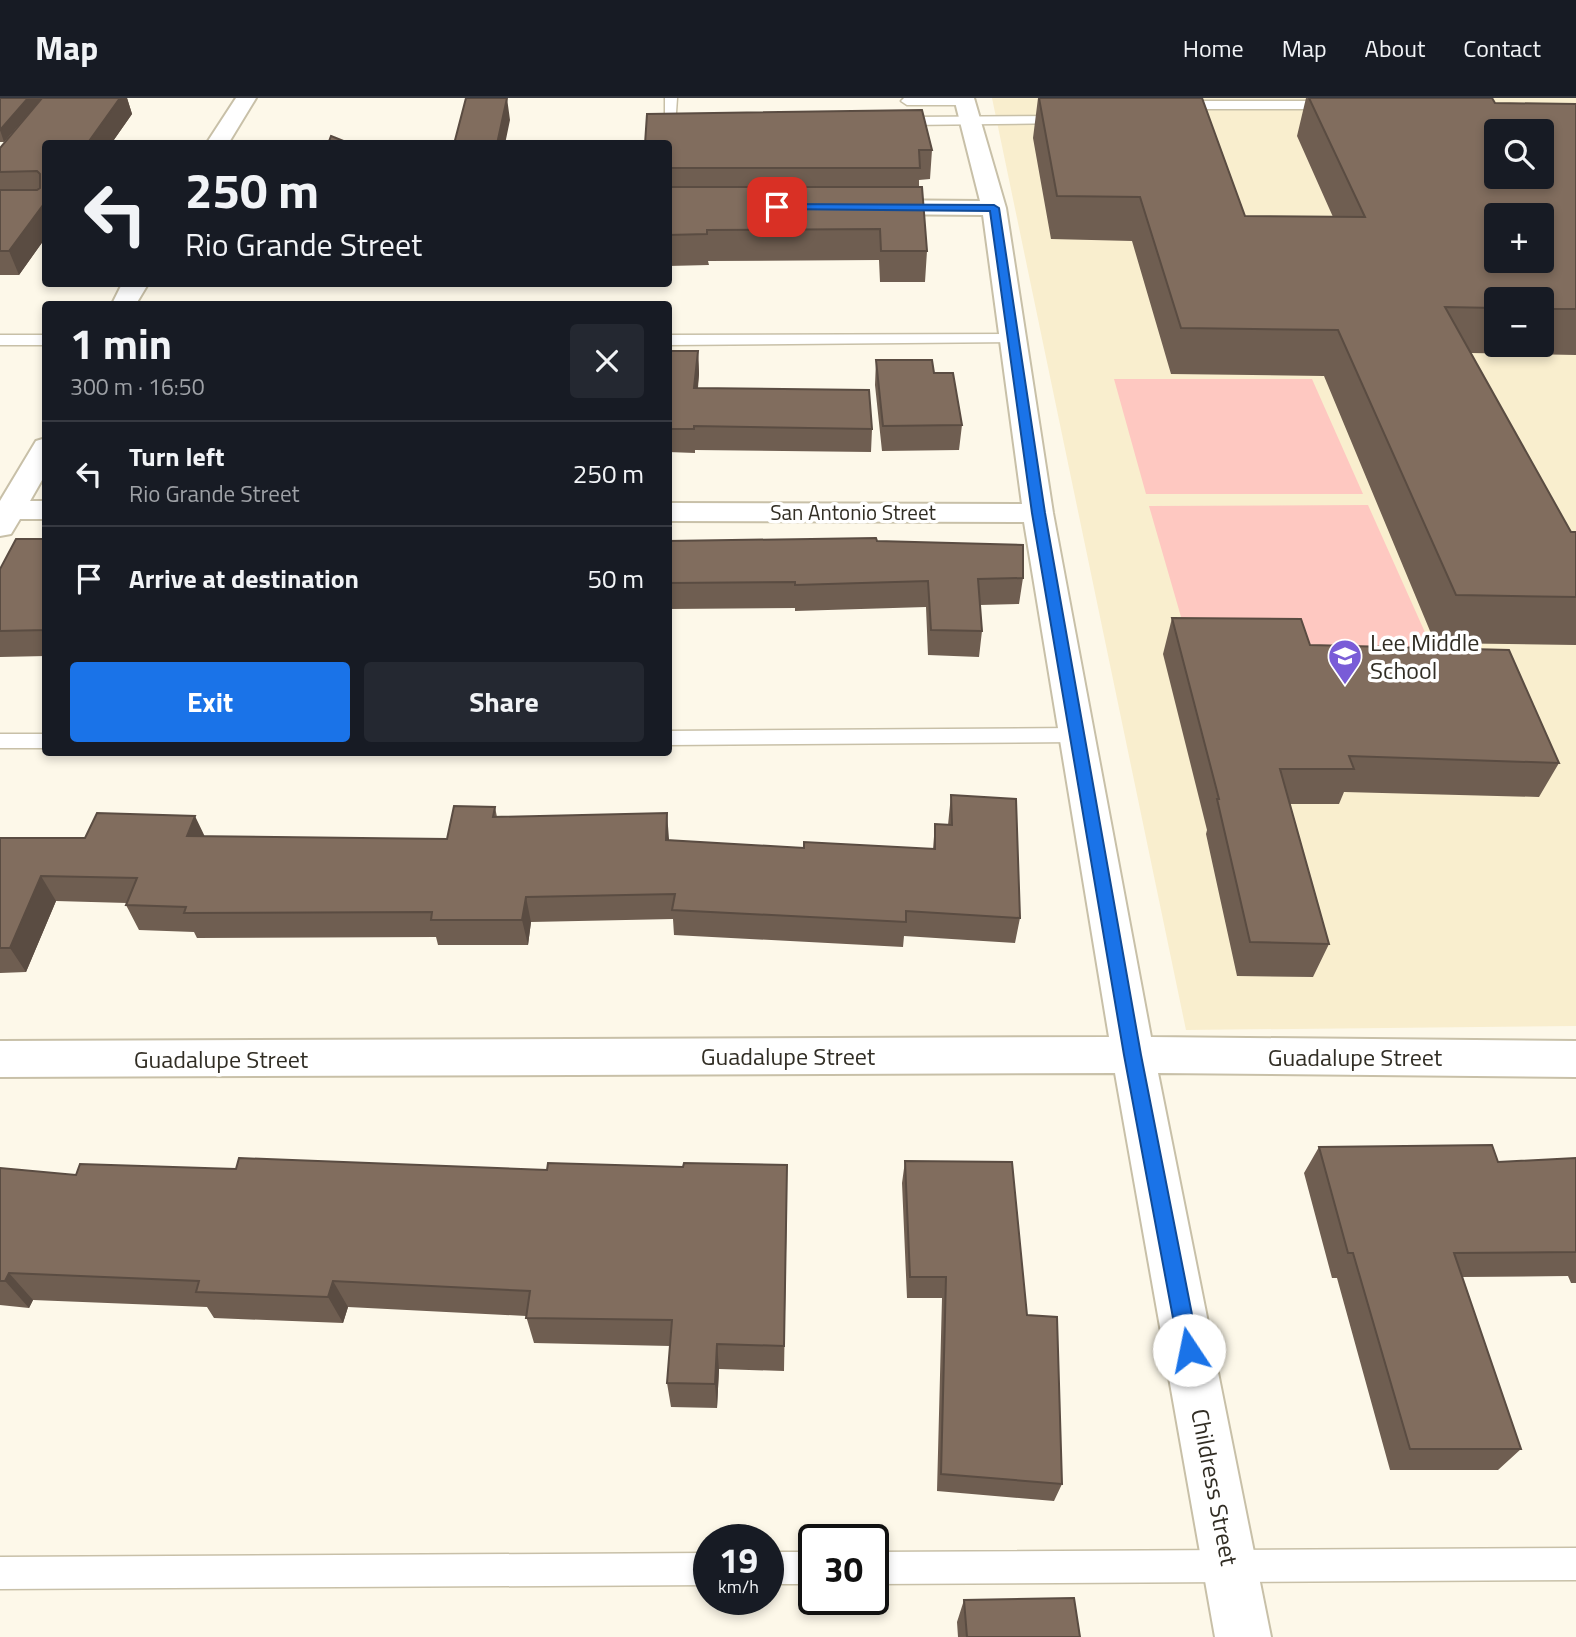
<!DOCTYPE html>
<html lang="en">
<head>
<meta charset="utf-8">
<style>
	:root { --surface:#171b24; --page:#242831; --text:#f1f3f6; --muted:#9ea1a6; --line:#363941; --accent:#1a73e8 }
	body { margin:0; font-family:"Titillium Web",sans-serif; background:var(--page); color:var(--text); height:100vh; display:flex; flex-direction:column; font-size:26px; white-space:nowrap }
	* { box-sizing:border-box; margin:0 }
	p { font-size:23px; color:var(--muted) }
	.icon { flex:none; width:38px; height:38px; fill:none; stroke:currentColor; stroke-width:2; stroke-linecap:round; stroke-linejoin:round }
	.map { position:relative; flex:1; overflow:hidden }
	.drawer { position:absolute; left:42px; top:203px; width:630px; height:455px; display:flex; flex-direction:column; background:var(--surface); border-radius:7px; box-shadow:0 4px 10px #0003 }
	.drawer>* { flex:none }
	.banner { position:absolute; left:42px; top:42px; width:630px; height:147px; border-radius:7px; box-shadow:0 4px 10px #0003; background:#171b24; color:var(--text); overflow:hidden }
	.buttons { position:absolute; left:1484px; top:21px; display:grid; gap:14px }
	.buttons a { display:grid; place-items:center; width:70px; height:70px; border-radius:7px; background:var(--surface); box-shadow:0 4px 10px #0003; font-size:35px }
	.speed { position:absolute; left:693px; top:1426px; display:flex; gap:14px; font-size:35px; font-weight:700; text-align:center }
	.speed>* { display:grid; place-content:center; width:91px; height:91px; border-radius:50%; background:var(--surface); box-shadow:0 4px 10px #0003; line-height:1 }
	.speed small { font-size:18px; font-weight:400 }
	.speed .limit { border:4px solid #111; border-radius:10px; background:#fff; color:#111 }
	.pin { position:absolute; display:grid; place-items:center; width:60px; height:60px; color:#fff; margin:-30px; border-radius:14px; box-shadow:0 4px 10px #0006 }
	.me { position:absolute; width:77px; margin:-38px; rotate:349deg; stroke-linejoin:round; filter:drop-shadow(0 0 5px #0008) }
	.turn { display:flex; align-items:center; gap:24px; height:147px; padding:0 28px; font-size:32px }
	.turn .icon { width:91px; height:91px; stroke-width:2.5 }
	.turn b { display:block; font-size:49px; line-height:60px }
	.round { display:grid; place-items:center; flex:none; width:74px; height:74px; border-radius:7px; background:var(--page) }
	.headline { display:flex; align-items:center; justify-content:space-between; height:119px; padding:0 28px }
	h1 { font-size:42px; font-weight:700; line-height:52px }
	.cta { display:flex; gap:14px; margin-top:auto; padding:14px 28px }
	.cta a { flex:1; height:80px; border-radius:7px; background:var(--accent); color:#fff; font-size:28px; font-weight:700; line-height:80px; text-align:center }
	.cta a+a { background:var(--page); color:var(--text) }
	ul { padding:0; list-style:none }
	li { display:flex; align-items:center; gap:21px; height:105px; padding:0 28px; border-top:2px solid var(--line) }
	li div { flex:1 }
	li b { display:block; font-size:26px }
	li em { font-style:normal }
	header { display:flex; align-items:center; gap:42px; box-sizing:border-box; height:98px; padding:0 35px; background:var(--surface); border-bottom:2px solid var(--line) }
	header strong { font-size:33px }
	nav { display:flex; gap:38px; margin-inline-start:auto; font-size:24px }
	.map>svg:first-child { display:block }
</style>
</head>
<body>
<header>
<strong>Map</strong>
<nav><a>Home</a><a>Map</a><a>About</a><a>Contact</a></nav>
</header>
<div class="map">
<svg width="1576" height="1539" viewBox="0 0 1576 1539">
	<rect width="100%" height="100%" fill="#fdf8e9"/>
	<path fill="#f9eece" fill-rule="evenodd" d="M992 0H1576V928L1186 932ZM1496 33H1542V79H1496ZM1496 117H1542V163H1496ZM1496 201H1542V247H1496Z"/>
	<path fill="#fec8c1" d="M1114 281H1312L1363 396H1146Z
		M1368 407 1432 550H1190L1149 408Z"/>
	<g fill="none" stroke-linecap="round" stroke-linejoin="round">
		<g stroke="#c8c0a8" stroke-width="3">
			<path id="lane" d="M665 0H677L675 29 671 30 665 26Z
				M904 0H968L971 3 965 7H907L901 3Z
				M1204 3H1333L1339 7 1333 11H1204L1176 17 1170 13Z
				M1065 18 1069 19V25L908 27 902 23 908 19Z
				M1013 236 1021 241 1018 244 668 247V237Z
				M0 237H46V247H0Z
				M1077 630 1084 632 1087 637 1084 642 1077 644 668 647V633Z
				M0 636H46V650H0Z
				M1576 1450V1482L873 1486V1454Z
				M768 1454H814V1486H768Z
				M709 1455V1487L0 1491V1459Z"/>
		</g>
		<g stroke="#c8c0a8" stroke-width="4">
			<path id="street" d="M236 0H256L228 46H206Z
				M954 0H974L1006 110 1053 415 1151 939 1576 943V979L1158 975 1271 1539H1215L1115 975 0 979V943L1109 939 1024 424 668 423V405L1022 406 983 117 870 116 862 114 858 109 862 104 870 102 980 103Z
				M122 186H148L136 206H112Z
				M46 340V375L30 403H46V421H20L11 436 0 438V403L36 343Z"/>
		</g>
		<use href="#lane" fill="#fff" fill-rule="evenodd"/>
		<use href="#street" fill="#fff" fill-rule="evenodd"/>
	</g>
	<path fill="#6f5e51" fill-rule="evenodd" d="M0 0H127L132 16 111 46H46V139L19 177H0V50L38 4 4 44H0Z
		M1038 0 1245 118 1333 119 1297 38 1306 0H1472L1495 5 1576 6V257L1471 255 1576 499V547L1435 545 1324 278 1171 276 1132 143 1051 141 1033 40ZM1496 201H1542V247H1496Z
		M668 46 932 52 930 81 919 82V89L927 153 925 184H880L879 162 708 163 709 167 668 168Z
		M668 253H698L699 276 698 290 872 331 871 354 695 352V355L668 354Z
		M876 262 934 275 962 327 959 352 882 353 875 287Z
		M46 441V558L0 559V471Z
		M668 443H877L1023 480 1019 506 980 507 982 533 979 559 928 557 926 509 795 513V510L668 511Z
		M1172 520 1310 547 1559 665 1539 699 1344 694 1339 706H1290L1329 846 1313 879 1237 878 1206 736 1207 732 1163 556Z
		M951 697 1020 820 1015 845 904 838 903 849 674 837 673 821 531 824 528 847H438L436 839 197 840 194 834 139 832 126 807 127 805 56 803 26 874 0 875V740H85L204 738 447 741 495 709 497 719 669 742 804 750 933 751 935 726 948 727Z
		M1319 1049 1498 1064 1576 1060V1185H1571L1568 1178 1462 1179 1521 1351 1498 1372H1390L1337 1180H1332L1304 1075Z
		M905 1063 1027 1217 1062 1386 1054 1403 937 1393 942 1200H907L902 1085Z
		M0 1070 76 1077 787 1096 784 1273 719 1271 717 1310 671 1309 667 1285 670 1248 534 1245 526 1218 348 1209 343 1225 214 1220 207 1209 33 1202 29 1210 0 1207Z
		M964 1502 1080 1539H958L957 1524Z"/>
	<path fill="#5a4c42" d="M28 0H42L4 44 0 32Z
		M120 0H127L132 16 111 46H87Z
		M507 0 510 22 505 46H497Z
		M46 103V139L19 177 9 153Z
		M698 253 699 276 695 313 694 290Z
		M667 715 669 741V768L666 742Z
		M195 718 207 743 187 738Z
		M41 778 56 803 26 874 10 850Z
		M526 799 531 824 528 847 522 822Z
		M9 1175 33 1202 29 1210 5 1183Z
		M333 1183 348 1209 343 1225 328 1199Z
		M717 1246 719 1271 717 1310 715 1286Z"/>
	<path fill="#816d5e" stroke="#5a4c42" stroke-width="2" fill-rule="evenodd" d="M0 0H28L0 32Z
		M42 0H120L87 46H46V103L9 153H0V92H37L40 90V76L37 73 0 74V50Z
		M466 0H507L497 46H454Z
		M1039 0H1202L1245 118 1365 119 1309 0H1492L1495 5 1576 6V211H1542V201H1496V210L1445 209 1571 434H1576V499L1456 497 1338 232 1181 230 1140 99 1057 98ZM1496 33H1542V79H1496ZM1496 117H1542V163H1496Z
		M922 12 932 52H919L920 70H668V46H645L647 16Z
		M331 38 351 46H328Z
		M668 89H922L927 153H881L880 131 707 132V136L668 137Z
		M668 253H698L694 290 869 292 872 331 694 328V331H668Z
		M876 262H932L934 275H953L962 327 883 328Z
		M876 440 877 443 1023 447V480L978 481 982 533 931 532 928 483 795 487V484L668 485V443Z
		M16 441H46V532L0 533V471Z
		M1172 520 1301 521 1310 547 1509 552 1559 665 1349 658 1354 671H1280L1329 846 1250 844 1217 701H1219Z
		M951 697 1016 701 1020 820 906 813V824L672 812 675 796 526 799 522 822H431L432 814 184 815 186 809 126 807 137 780 41 778 10 850H0V740H85L97 715 195 718 187 738 447 741 454 708 495 709 493 719 667 715 666 742 804 750V744L935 751V726L952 727Z
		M1492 1047 1498 1064 1576 1060V1154L1454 1155 1521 1351H1410L1353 1155H1348L1319 1049Z
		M239 1060 547 1072 548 1065 683 1069 684 1065 787 1067 784 1248 717 1246 715 1286 667 1285 672 1222 526 1220 530 1193 333 1183 328 1199 196 1194 199 1183 9 1175 5 1183H0V1070L76 1077 80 1066 236 1071Z
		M905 1063 1012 1064 1027 1217 1057 1219 1062 1386 941 1376 946 1179H910Z
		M1074 1500 1080 1539H967L964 1502Z"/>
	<path fill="#1a73e8" stroke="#114b97" stroke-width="2" d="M777 106 994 107 999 110 1045 415 1141 957 1199 1252 1196 1260 1189 1262 1182 1260 1179 1252 1124 957 1032 415 990 113 774 111V107Z"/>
	<defs>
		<g id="school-pin" transform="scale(1.75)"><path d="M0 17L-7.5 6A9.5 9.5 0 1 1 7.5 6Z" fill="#795cd7" stroke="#fff"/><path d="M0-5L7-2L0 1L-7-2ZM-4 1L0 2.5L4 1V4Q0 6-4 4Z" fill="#fff"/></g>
	</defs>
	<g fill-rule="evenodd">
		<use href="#school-pin" x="1345" y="558"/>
	</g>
	<g text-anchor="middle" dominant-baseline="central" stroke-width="7" stroke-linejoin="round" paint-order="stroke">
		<g font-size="21" fill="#312d24" stroke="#fff">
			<text x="853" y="414">San Antonio Street</text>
		</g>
		<g font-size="24" fill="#312d24" stroke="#fff" text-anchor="start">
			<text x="1370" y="544">Lee Middle<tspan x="1370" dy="28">School</tspan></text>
		</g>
		<g font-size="24" fill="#312d24" stroke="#fff">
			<text x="788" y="958">Guadalupe Street</text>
			<text x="1355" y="959">Guadalupe Street</text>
			<text x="221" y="961">Guadalupe Street</text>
			<text transform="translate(1215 1389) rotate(79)">Childress Street</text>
		</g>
	</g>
</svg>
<div class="buttons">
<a><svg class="icon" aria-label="search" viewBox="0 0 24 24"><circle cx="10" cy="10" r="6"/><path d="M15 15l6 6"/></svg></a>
<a>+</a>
<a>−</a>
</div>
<div class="speed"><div>19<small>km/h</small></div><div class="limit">30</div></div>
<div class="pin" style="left:777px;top:109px;background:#d93025"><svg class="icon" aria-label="arrive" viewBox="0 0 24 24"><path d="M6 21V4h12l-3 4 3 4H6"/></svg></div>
<svg class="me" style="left:1189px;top:1252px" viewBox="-20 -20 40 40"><circle r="19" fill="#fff"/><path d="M0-13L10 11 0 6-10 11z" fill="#1a73e8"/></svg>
<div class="banner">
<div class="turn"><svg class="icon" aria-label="left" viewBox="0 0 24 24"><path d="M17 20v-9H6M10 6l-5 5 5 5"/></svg><div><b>250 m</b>Rio Grande Street</div></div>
</div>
<section class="drawer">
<div class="headline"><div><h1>1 min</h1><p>300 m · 16:50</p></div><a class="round"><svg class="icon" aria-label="close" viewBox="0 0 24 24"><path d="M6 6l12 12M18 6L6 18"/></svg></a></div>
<ul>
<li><svg class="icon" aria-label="left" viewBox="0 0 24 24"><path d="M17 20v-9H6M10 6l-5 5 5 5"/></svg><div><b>Turn left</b><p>Rio Grande Street</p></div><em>250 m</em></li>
<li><svg class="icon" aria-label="arrive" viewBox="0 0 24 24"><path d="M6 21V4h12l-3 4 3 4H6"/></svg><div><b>Arrive at destination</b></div><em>50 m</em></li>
</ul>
<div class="cta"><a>Exit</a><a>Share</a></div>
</section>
</div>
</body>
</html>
